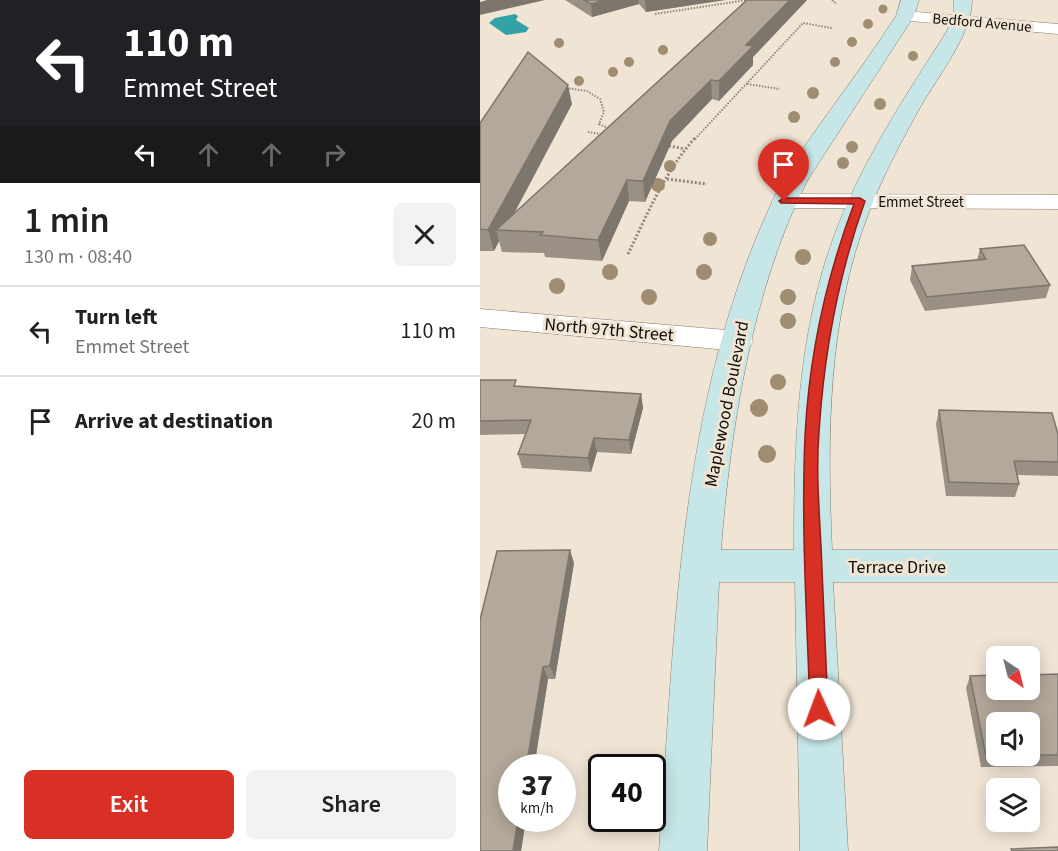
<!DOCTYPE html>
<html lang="en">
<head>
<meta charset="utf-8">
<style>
	:root { --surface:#fff; --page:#f2f2f2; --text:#202124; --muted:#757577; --line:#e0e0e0; --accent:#d93025 }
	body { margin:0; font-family:"Source Sans 3",sans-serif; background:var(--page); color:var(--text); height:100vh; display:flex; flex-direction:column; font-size:22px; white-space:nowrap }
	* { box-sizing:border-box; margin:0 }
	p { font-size:20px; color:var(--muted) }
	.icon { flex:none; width:33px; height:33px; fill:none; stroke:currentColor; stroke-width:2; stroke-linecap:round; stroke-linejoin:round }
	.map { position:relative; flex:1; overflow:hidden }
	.details { display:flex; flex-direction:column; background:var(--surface); width:480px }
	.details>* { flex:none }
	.guide { background:#202124; color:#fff; overflow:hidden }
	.needle { width:39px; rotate:145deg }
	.fabs { position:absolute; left:506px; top:646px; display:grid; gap:12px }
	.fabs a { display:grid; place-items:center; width:54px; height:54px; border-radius:9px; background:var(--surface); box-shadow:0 3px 15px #0003; font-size:30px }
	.speed { position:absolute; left:18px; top:754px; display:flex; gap:12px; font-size:30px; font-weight:700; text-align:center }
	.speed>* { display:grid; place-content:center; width:78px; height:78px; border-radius:50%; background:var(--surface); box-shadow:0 3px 15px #0003; line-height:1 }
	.speed small { font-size:15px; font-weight:400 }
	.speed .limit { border:3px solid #111; border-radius:9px; background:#fff; color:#111 }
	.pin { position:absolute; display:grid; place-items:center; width:51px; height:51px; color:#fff; margin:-62px -26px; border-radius:50% 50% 50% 0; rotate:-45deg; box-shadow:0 0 6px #0007 }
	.pin .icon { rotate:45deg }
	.me { position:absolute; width:66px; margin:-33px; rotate:358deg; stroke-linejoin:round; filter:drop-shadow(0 0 4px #0008) }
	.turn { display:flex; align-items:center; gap:21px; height:126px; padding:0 24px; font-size:27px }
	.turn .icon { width:78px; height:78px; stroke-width:2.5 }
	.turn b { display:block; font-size:42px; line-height:51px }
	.lanes { display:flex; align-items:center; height:57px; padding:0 24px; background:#0003; justify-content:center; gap:30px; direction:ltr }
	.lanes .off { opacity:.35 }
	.round { display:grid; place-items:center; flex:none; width:63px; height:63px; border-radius:9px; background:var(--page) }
	.head { display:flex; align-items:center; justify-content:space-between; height:102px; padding:0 24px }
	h1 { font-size:36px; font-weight:600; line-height:45px }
	.cta { display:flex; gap:12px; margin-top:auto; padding:12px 24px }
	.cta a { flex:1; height:69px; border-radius:9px; background:var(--accent); color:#fff; font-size:24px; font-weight:600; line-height:69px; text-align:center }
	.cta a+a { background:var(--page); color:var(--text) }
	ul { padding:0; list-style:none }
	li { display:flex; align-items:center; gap:18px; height:90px; padding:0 24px; border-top:2px solid var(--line) }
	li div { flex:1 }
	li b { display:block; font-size:22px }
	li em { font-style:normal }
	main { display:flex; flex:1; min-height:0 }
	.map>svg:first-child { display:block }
</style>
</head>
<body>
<main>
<section class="details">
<div class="guide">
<div class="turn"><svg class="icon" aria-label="left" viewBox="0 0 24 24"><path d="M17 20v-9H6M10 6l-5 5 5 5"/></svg><div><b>110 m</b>Emmet Street</div></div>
<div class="lanes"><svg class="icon" aria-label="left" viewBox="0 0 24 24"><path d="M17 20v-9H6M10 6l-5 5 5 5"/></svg><svg class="icon off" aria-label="ahead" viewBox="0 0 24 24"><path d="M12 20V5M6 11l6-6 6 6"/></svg><svg class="icon off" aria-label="ahead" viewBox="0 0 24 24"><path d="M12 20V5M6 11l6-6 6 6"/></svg><svg class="icon off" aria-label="right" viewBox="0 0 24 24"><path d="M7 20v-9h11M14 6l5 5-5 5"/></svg></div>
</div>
<div class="head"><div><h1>1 min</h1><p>130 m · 08:40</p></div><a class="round"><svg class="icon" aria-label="close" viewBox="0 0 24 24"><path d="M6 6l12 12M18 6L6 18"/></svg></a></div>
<ul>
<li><svg class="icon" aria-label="left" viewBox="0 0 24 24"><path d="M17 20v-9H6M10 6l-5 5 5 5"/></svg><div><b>Turn left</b><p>Emmet Street</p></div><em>110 m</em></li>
<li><svg class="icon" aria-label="arrive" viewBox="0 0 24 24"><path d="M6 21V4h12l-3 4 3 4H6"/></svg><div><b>Arrive at destination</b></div><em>20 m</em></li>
</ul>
<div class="cta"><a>Exit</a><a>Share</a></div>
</section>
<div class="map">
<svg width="578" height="851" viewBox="0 0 578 851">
	<rect width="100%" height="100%" fill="#f0e5d5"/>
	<path fill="#31a3a6" d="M35 14 38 16 36 20 49 28 46 32 26 35 9 23 15 18Z"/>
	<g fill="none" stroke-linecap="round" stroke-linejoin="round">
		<g stroke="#877c6e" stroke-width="1">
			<path id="street" d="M425 11 578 24V34L419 20 416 16 419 12Z
				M304 194 578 195V209L304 208 295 206 292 201 295 196Z
				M0 309 258 331 269 334 273 341 269 348 258 351 0 327Z"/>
		</g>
		<g stroke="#877c6e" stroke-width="1">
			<path id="secondary" d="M421 0H439L434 16 327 181C272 289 250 430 241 550H314C314 446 317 338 353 239 380 164 425 97 467 31L474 11V0H492C492 34 458 76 441 106 422 140 403 175 389 212 347 319 347 437 352 550H578V582H353L368 851H320L315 582H239L227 851H179C195 633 198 401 293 200 307 170 327 143 346 116 370 83 394 50 416 16Z"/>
		</g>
		<path stroke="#8f877c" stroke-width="2" stroke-dasharray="1.5 1.5" stroke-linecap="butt" d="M352 0 357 4
			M175 14 267 0
			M267 84 300 89
			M86 88 107 91 120 99 124 112 119 124 130 129
			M108 132 125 135
			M215 139 323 23 352 28"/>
		<path stroke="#8f877c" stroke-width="3" stroke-dasharray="2 2" stroke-linecap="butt" d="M185 145 205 149
			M187 179 227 184
			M148 254C167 215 186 169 216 137"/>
		<use href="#street" fill="#fff" fill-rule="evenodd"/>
		<use href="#secondary" fill="#c7e6e7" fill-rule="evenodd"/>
	</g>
	<g fill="#9f8c71">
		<circle cx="403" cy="9" r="4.5"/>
		<circle cx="388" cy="24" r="5"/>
		<circle cx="372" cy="42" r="5"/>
		<circle cx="79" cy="43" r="5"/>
		<circle cx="183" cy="50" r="5"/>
		<circle cx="433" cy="56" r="5"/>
		<circle cx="149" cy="62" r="5"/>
		<circle cx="355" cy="62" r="5"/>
		<circle cx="133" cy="72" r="5"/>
		<circle cx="99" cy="81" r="5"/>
		<circle cx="333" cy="93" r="6"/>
		<circle cx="400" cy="104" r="6"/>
		<circle cx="314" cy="117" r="6"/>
		<circle cx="372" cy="147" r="6"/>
		<circle cx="285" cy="160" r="6"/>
		<circle cx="363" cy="163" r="6"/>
		<circle cx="190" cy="166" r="6"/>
		<circle cx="178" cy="185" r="7"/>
		<circle cx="230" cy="239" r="7"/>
		<circle cx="323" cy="257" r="8"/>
		<circle cx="130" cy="272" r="8"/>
		<circle cx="224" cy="272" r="8"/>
		<circle cx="77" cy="286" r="8"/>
		<circle cx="169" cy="297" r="8"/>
		<circle cx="308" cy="297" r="8"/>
		<circle cx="308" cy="321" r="8"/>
		<circle cx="298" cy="382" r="8"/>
		<circle cx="279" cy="408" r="9"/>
		<circle cx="287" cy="454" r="9"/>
	</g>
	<path fill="#9a9084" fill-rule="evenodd" d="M85 0H245L166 12 159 4 112 17Z
		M267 0H327L273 57V65L239 101 232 99 192 141 165 202 149 201 122 261 65 257 64 253 22 252 19 241 14 251H0V123L92 104 34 214Z
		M500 249 570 285 566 298 445 311 430 280 432 266 497 260Z
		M0 380 38 387 161 394 163 408 151 454 117 452 111 472 42 468 38 454 45 434 0 435Z
		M459 410 578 434V476L537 475 539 484 535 497 466 496 456 424Z
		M94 563 75 679H68L41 851H0Z
		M578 674V766L501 767 486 688 490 676ZM516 723H549V756H516Z"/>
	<path fill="#7d766c" d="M7 0H65L0 15V2Z
		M125 0H159V4L112 17 111 4Z
		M165 0H245L166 12Z
		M310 0H327L273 57V65L239 101V81L266 45Z
		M231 80 232 99 192 141 165 202 163 181 190 121Z
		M88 85 92 104 25 230H16L19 241 14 251 8 230Z
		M147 180 149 201 122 261 118 240Z
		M161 394 163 408 151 454 149 440Z
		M114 438 117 452 111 472 108 458Z
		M90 550 94 563 75 679 70 666Z
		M63 667 68 679 54 768H46Z
		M38 819H46L41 851H33Z"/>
	<path fill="#b3a89a" stroke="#7d766c" stroke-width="1.5" d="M104 0H125L111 4Z
		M267 0H310L266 45 273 46 239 81 231 80 190 121 163 181 147 180 118 240 60 235 63 232 16 230Z
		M48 52 88 85 8 230 0 229V123Z
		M544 245 570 285 447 297 432 266 506 259 500 249Z
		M0 380H36L34 386 161 394 149 440 114 438 108 458 38 454 51 420 0 421Z
		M459 410 572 413 578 434V462L534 461 539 484 469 482Z
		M90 550 70 666 63 667 46 768H32V819H38L33 851H0V620L17 551Z
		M578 674V755H549V723H516V755L506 756 490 676 516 675V690H549V675Z
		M578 847V851H532L531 849Z"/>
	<path fill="#d93025" stroke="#8d1f18" stroke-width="1.5" d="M304 198H380L385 201C358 276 344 353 339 432 336 470 339 508 341 546 343 600 346 655 348 709L345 715 339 718 332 715 330 709C327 618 321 526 325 436 329 357 346 278 374 204L301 203 299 201Z"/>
	<g text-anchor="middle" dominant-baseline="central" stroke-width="6" stroke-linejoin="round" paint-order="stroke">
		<g font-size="15" fill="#120e09" stroke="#f0e5d5">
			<text transform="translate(502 23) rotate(5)">Bedford Avenue</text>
			<text x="441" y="202">Emmet Street</text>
		</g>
		<g font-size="18" fill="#120e09" stroke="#f0e5d5">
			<text transform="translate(129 330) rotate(5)">North 97th Street</text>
			<text transform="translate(247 404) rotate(-79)">Maplewood Boulevard</text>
			<text x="417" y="567">Terrace Drive</text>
		</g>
	</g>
</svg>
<div class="fabs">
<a><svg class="needle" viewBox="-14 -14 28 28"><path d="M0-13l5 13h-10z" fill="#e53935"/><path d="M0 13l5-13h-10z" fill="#757577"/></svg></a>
<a><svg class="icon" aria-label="sound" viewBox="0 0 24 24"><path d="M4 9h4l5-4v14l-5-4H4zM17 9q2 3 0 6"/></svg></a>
<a><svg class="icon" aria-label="layers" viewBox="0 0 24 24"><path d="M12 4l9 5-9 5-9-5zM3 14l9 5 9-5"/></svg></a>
</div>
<div class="speed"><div>37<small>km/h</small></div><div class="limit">40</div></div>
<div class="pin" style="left:304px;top:201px;background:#d93025"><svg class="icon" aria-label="arrive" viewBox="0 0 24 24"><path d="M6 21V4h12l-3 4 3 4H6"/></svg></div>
<svg class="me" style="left:339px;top:709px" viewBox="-20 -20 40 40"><circle r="19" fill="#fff"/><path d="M0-13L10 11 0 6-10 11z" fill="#d93025"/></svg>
</div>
</main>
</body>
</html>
